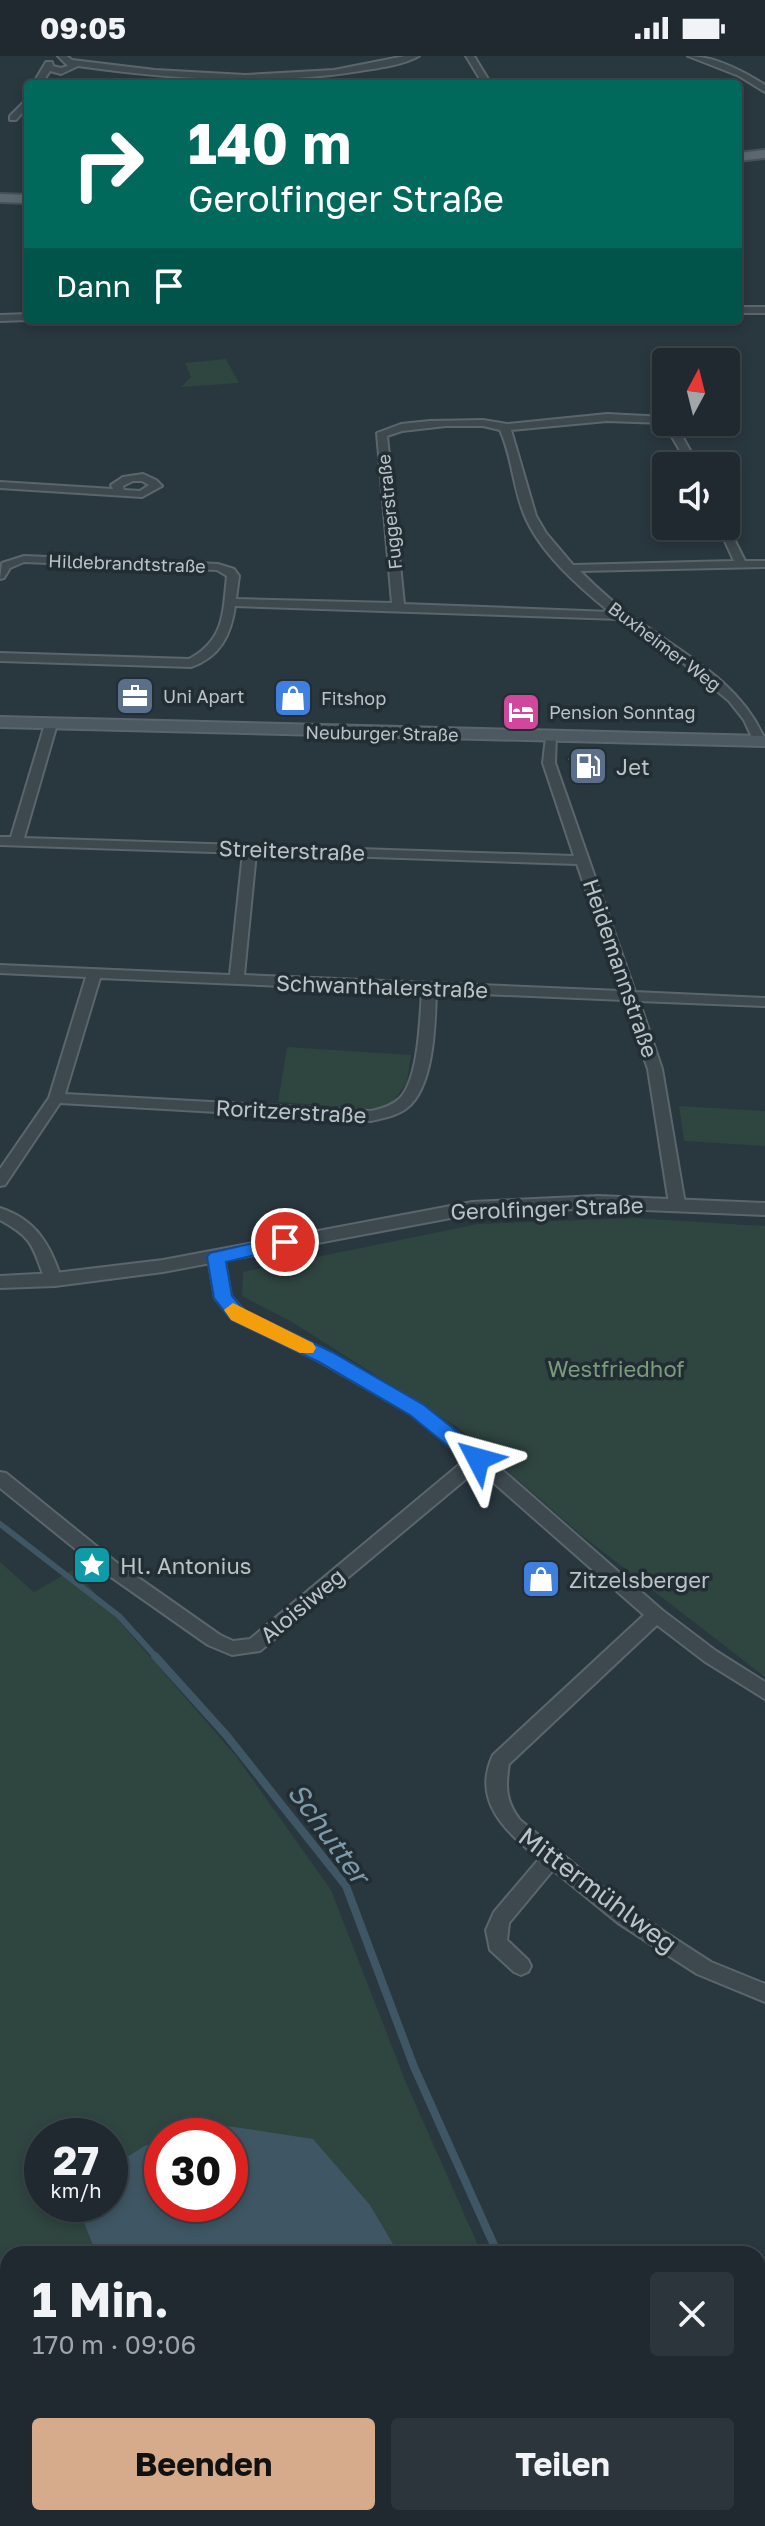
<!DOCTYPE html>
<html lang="de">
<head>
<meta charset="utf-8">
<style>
	:root { --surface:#1f292f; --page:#2c353b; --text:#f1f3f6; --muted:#a1a6aa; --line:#3c454b; --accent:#d6ab8b }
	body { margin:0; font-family:"Golos Text",sans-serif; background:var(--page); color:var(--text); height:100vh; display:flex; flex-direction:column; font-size:30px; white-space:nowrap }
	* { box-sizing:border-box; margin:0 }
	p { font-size:26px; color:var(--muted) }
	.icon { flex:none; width:44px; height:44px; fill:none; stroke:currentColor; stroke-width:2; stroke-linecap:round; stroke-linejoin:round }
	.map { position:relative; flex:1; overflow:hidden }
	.sheet { position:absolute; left:0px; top:2190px; width:766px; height:280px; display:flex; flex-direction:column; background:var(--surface); border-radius:24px 24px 0 0; box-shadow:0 4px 12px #0003,0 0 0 2px var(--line) }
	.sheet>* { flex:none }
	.banner { position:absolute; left:24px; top:24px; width:718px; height:244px; border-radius:8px; box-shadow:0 4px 12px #0003,0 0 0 2px var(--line); background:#00695c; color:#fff; overflow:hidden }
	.needle { width:52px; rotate:7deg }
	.buttons { position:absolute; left:652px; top:292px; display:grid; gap:16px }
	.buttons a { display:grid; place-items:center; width:88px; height:88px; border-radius:8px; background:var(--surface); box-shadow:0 4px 12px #0003,0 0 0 2px var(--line); font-size:40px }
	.speed { position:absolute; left:24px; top:2062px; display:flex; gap:16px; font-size:40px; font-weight:700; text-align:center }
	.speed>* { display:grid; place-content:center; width:104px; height:104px; border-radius:50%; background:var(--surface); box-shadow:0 4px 12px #0003,0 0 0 2px var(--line); line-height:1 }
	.speed small { font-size:20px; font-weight:400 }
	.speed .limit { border:12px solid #d22; background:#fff; color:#111 }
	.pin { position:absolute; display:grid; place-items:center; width:68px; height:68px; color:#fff; margin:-34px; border:4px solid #fff; border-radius:50%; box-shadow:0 2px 8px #0007 }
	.me { position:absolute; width:88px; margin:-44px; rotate:309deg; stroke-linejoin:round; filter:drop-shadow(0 0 6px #0008) }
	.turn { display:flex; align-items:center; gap:28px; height:168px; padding:0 32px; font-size:36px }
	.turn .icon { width:104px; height:104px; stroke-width:2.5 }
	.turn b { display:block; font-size:56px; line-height:68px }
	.then { display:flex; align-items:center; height:76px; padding:0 32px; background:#0003; gap:16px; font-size:30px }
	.round { display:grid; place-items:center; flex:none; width:84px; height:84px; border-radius:8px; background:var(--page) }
	.overview { display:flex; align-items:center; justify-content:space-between; height:136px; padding:0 32px }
	h1 { font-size:48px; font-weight:700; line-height:60px }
	.primary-button { display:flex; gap:16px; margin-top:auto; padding:16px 32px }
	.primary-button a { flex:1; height:92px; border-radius:8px; background:var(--accent); color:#111; font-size:32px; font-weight:700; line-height:92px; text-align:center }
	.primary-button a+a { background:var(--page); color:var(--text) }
	.status { display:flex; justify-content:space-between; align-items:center; height:56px; padding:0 40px; background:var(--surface); direction:ltr }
	.status svg { height:22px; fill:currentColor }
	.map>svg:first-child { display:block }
</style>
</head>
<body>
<div class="status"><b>09:05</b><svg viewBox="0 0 49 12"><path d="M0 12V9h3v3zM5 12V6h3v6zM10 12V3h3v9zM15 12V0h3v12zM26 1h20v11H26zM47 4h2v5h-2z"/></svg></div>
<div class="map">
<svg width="765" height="2470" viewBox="0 0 765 2470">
	<rect width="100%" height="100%" fill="#29373f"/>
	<path fill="#2f4540" d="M226 303 239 327 181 331 191 321 185 307Z
		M287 991 411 999 407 1026 391 1049 371 1053 278 1046Z
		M679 1050 765 1055V1090L684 1085Z
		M634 1162 765 1170V1621L580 1478 457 1371 292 1266 242 1240 243 1216 478 1168Z
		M0 1506 34 1536 74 1513 236 1700 331 1834 407 2029 482 2198H399L370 2149 214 2068 176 2080H162V2084L144 2090 110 2112V2080H42V2148H86L81 2158 96 2198H8V2462H232L236 2470H0Z"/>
	<path fill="#3f5764" d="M214 2068 313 2083 370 2149 399 2198H96L81 2158 86 2148H110V2112L144 2090 162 2084V2148H230V2080H176Z
		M232 2462H571L579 2470H236Z"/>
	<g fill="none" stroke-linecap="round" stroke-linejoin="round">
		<path stroke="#3f5764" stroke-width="6" d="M0 1468 119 1560 157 1602"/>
		<path stroke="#3f5764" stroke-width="8" d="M155 1600 227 1680 346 1830 414 2011 498 2198
			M675 2462 682 2470"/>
	</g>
	<path fill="#55646b" stroke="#243036" stroke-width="2" d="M503 646 540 648 538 665 501 663Z
		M598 696 607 710 600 711 606 719 582 724 566 702Z"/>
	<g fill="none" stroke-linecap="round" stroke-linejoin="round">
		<g stroke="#5b666c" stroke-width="4">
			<path id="minor" d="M58 0H67L72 4 155 14 245 19 334 14 405 0H419C403 9 379 12 360 15 266 30 171 23 78 10L61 18 50 15 41 28H33L46 6H52L53 10 61 12 68 10Z
				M466 0H474L491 28H483Z
				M688 0C715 0 743 15 765 29V36L739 20Z
				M28 42V50L16 64H10V60Z
				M738 251H765V257H738Z
				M28 258V264L0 265V259Z
				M607 358 666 361V366H674L699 410H689L664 367 607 365 511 374 536 460 546 477 573 509 734 505 718 470H726V467L745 505H765V511L580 515C599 534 619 552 641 567 688 600 742 629 765 684L763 688H755L744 664 729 645 683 607 620 563 235 550C231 579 220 601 191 611L0 605V597L189 603C225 584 223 556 227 520L217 514 24 506 10 512 4 522 0 523 2 507 24 500 218 508 234 513 239 520 236 543 392 547 377 377 401 368 430 365 483 364 507 368ZM446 370H483L500 374C512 400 513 431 524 458 539 496 579 531 610 556L404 548 387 380 402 375Z
				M143 418 156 424 162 430 142 441 0 432V426L113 433 111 429 123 421ZM133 425H142L149 429 140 435 124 434 123 430Z
				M51 664 57 668 24 782 574 800 543 707 546 681 548 678H556L555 707 635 936 765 942V950L639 945 662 1013 685 1148 682 1152H672L669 1148 648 1013 624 944 436 936C435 968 434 1031 407 1052 397 1060 383 1062 371 1065L60 1047 5 1129 0 1130V1113L49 1042 86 921 0 917V909L230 919 243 797 0 789V781H11L45 668ZM256 797 577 808 621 935 244 919ZM100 922 422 936C420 963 419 1022 400 1042 392 1050 381 1053 371 1055L65 1038Z
				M0 1152C37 1164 51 1190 62 1225L60 1229H48C31 1194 39 1185 0 1164Z
				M216 1195 224 1201 231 1240 244 1255 331 1297 423 1350 484 1398 662 1554 716 1595 765 1626V1643L704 1605 657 1569 509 1708C505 1731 506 1746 520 1764L632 1855 711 1906 765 1928V1946L697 1918 618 1867 553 1814 509 1867 507 1884 528 1904 531 1910 528 1916 521 1919 514 1916 490 1894 486 1874 494 1856 539 1803C507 1776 471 1746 493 1699L644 1559 478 1413 260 1595 232 1599 208 1589 104 1516 0 1432V1416L6 1417 116 1506 220 1579 233 1585 250 1583 466 1403 411 1358 319 1305 232 1263 215 1242 208 1201Z"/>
		</g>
		<g stroke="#5b666c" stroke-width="4">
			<path id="tertiary" d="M598 1140 765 1147V1159L598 1152 472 1158 163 1216 55 1230 0 1232V1220L55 1217 163 1204 472 1146Z"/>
		</g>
		<g stroke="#5b666c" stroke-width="4">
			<path id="secondary" d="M0 661 765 680V690L0 671Z"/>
		</g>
		<g stroke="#475258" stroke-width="4">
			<path id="primary" d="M765 94V102L738 105V97Z
				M0 138 28 139V147L0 146Z"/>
		</g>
		<use href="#minor" fill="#3d494f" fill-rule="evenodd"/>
		<use href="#tertiary" fill="#3d494f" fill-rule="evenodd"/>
		<use href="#secondary" fill="#4c5961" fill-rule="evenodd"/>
		<use href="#primary" fill="#5c686f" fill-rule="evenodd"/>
	</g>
	<path fill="#1a73e8" stroke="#114b97" stroke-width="2" d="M285 1180 294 1186 292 1190 226 1206 232 1240 244 1254 332 1296 424 1349 485 1398 488 1403 485 1409H471L410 1359 319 1306 231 1264 214 1242 207 1201 210 1197Z"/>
	<path fill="#f59e0b" d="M233 1247 313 1287 316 1292 313 1297H300L231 1264 224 1254Z"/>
	<defs>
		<g id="office-square" transform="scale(2)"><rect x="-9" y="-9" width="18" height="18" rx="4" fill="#5c6f8a" stroke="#222e34"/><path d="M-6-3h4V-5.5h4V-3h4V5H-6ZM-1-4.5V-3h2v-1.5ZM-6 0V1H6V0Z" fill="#fff"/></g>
		<g id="shop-square" transform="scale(2)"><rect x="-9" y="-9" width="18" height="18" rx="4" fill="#3f7fe0" stroke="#222e34"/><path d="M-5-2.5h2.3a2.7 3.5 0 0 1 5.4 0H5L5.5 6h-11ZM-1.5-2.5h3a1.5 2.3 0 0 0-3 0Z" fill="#fff"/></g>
		<g id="hotel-square" transform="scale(2)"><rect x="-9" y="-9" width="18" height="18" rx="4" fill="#d1479c" stroke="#222e34"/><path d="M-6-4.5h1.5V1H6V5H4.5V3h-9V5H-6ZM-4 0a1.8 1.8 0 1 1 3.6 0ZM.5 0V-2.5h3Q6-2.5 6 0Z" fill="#fff"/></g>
		<g id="fuel-square" transform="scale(2)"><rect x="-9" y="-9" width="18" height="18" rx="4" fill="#5c6f8a" stroke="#222e34"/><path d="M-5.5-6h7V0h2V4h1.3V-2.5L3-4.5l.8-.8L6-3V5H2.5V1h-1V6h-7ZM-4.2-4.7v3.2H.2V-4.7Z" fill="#fff"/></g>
		<g id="sight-square" transform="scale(2)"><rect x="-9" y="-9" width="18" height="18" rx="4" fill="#0f9aa8" stroke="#222e34"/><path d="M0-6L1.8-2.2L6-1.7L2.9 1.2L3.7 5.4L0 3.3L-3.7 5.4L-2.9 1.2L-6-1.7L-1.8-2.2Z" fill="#fff"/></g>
	</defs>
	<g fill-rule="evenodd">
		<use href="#office-square" x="135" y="640"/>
		<use href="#shop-square" x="293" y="642"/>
		<use href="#hotel-square" x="521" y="656"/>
		<use href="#fuel-square" x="588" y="710"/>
		<use href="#sight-square" x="92" y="1509"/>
		<use href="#shop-square" x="541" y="1523"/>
	</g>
	<g text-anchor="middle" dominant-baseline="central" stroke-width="7" stroke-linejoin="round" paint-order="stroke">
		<g font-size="18" fill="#bac3c9" stroke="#222e34">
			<text transform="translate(389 456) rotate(-96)">Fuggerstraße</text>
			<text transform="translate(127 507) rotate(2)">Hildebrandtstraße</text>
			<text transform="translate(665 590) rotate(37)">Buxheimer Weg</text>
			<text transform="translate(382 677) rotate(1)">Neuburger Straße</text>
		</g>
		<g font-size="18" fill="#bac3c9" stroke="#222e34" text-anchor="start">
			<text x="163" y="640">Uni Apart</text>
			<text x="321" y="642">Fitshop</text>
			<text x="549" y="656">Pension Sonntag</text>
		</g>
		<g font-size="22" fill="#bac3c9" stroke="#222e34" text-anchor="start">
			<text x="616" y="710">Jet</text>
			<text x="120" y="1509">Hl. Antonius</text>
			<text x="569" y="1523">Zitzelsberger</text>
		</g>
		<g font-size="22" fill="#bac3c9" stroke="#222e34">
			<text transform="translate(292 794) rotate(2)">Streiterstraße</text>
			<text transform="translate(621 912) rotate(71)">Heidemannstraße</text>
			<text transform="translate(382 930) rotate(2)">Schwanthalerstraße</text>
			<text transform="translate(291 1055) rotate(3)">Roritzerstraße</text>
			<text transform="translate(547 1152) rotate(-2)">Gerolfinger Straße</text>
			<text transform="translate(302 1549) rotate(-40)">Aloisiweg</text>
		</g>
		<g font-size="22" fill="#7b9c7b" stroke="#222e34">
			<text x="616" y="1312">Westfriedhof</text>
		</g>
		<g font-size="26" fill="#bac3c9" stroke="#222e34">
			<text transform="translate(598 1834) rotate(37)">Mittermühlweg</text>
		</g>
		<g font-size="28" font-style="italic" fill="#7e99a9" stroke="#222e34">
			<text transform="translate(329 1777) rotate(54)">Schutter</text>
		</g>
	</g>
</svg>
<div class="buttons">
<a><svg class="needle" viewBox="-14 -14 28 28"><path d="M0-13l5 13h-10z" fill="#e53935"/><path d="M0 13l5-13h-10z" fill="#a1a6aa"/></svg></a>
<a><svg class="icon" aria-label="sound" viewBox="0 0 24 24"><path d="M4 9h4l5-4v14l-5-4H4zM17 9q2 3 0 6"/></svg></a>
</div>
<div class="speed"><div>27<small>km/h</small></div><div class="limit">30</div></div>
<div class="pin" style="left:285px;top:1186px;background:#d93025"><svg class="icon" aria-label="arrive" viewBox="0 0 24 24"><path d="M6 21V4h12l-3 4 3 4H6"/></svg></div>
<svg class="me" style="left:478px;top:1403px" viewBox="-20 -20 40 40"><path d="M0-17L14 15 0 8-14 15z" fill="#1a73e8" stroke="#fff" stroke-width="4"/></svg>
<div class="banner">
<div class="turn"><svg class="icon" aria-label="right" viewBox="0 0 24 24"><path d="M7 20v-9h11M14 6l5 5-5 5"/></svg><div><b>140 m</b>Gerolfinger Straße</div></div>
<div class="then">Dann<svg class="icon" aria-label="arrive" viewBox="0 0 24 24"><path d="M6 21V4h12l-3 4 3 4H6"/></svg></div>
</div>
<section class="sheet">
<div class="overview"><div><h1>1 Min.</h1><p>170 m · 09:06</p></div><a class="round"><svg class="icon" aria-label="close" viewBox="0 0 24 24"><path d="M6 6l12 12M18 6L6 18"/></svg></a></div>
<div class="primary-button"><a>Beenden</a><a>Teilen</a></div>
</section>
</div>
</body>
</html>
